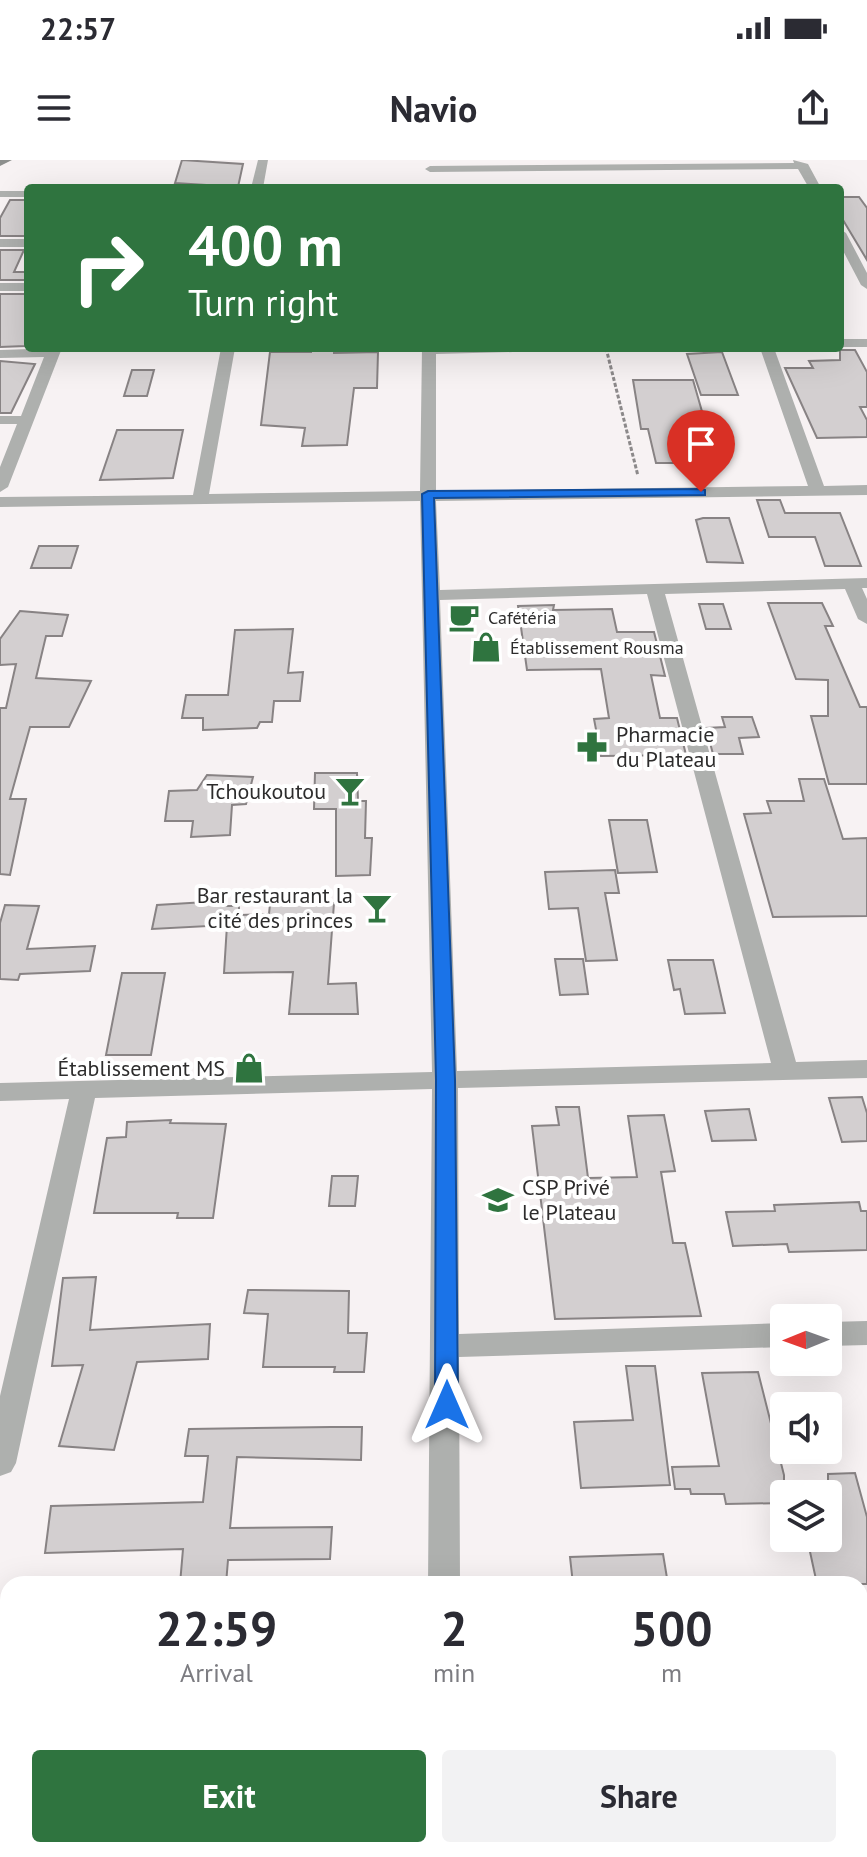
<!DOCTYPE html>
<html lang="en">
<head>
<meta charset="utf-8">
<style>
	:root { --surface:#fff; --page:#f2f2f3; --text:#2b2b33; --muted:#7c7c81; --accent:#2f743f }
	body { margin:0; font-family:"PT Sans",sans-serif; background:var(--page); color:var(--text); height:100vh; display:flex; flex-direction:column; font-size:30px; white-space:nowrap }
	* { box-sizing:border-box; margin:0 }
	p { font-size:26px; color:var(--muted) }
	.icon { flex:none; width:44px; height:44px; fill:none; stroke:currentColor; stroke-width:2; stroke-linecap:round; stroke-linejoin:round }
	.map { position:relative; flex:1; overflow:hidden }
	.drawer { position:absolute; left:0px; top:1416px; width:868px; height:282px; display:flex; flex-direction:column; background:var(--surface); border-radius:24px 24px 0 0; box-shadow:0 8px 32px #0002 }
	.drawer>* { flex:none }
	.top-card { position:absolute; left:24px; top:24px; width:820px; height:168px; border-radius:8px; box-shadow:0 8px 32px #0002; background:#2f743f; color:#fff; overflow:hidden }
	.needle { width:52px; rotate:269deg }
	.tools { position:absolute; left:770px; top:1144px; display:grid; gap:16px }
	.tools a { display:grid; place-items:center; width:72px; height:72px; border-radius:8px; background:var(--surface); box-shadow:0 8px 32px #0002; font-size:40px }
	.pin { position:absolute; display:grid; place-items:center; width:68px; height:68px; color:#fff; margin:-82px -34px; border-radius:50% 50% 50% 0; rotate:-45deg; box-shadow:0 0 8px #0007 }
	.pin .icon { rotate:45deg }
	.me { position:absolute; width:88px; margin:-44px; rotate:0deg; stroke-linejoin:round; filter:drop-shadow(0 0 6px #0008) }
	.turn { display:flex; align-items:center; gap:28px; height:168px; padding:0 32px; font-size:36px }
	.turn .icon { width:104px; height:104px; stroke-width:2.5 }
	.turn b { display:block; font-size:56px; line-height:68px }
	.eta { display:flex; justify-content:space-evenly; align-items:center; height:136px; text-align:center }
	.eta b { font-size:48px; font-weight:700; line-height:56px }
	.primary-button { display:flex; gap:16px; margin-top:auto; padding:16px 32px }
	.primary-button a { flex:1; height:92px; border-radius:8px; background:var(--accent); color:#fff; font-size:32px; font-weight:700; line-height:92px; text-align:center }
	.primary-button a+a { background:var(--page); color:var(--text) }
	.status { display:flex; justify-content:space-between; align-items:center; height:56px; padding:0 40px; background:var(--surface); direction:ltr }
	.status svg { height:22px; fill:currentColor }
	header { display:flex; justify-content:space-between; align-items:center; height:104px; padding:0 32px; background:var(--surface); font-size:36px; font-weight:700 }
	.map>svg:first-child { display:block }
</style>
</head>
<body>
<div class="status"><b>22:57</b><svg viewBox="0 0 49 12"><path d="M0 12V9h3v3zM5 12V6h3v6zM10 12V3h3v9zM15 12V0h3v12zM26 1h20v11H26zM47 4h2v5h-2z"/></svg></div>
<header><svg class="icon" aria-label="menu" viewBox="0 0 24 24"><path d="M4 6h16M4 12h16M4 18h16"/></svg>Navio<svg class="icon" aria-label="share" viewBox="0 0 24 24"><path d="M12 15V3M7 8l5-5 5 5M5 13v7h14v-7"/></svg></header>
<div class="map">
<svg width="867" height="1697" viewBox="0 0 867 1697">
	<rect width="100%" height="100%" fill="#f7f2f3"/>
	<path fill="#d3cfd0" stroke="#888384" stroke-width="2" d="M182 0 243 4 238 27 175 23Z
		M840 37H859L867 48V100L840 55Z
		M10 40H28V76H0V58Z
		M0 90H24L14 112H28V120H0Z
		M0 134H28L25 186 0 187Z
		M311 188H334V193L378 192 377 228H354L347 285 302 286 305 268 261 265 270 192H311Z
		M840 190H855L867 212V247H860L867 260V277L817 278 785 208H813L809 201 840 200Z
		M722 192 738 235H701L687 194Z
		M0 201 35 204 11 253H0Z
		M132 210H154L147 236H124Z
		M633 220H693L713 290H681L685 303H656L648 269H641Z
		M117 270H183L173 318 100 320Z
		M757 340H780L785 353H840L861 406H825L815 377H769Z
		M703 358H729L743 403 707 402 696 360Z
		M39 386H78L71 408H31Z
		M768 443H822L833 466H825L860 547H867V624H829L811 556H828V520L796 519Z
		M699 444H723L731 469H706Z
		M554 445 553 450 612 449 617 472H654L665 516 651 515 660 558H677L686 595 601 596 594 559 609 558 601 509 527 510 518 446Z
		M20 451 68 455 62 476H46L36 518 91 521 69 567H30L10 639H26L10 715 0 714V548H6L16 504 0 505V479Z
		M293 469 288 513 303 512 300 541H274L272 562H260L257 568 203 570V558H182L186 535H228L235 470Z
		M722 557H752L759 577 739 578 743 594H713L706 568 725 567Z
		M315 613H357L358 641H366L365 678H372L370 715 336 716V649H314Z
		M207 615 253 617 246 644 232 645 230 675 191 677 193 661H165L169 631 197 630Z
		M799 619H824L843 679 867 678V756L773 757 744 654 771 653 767 641H804Z
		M609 660H647L657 712 618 713Z
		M615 710 619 733H605L617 800 586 801 578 748 549 749 545 712Z
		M222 741 221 746H239V755L269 754 270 744 334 743 328 824 356 823 358 854H289L293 812 224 813 227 765 152 769 157 745Z
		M5 745 39 746 27 789 95 786 90 811 20 814 18 820 0 819V763Z
		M555 799H583L588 834 560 835Z
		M668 800H713L725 853 685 854 680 829 674 830Z
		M122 813H165L151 895H106Z
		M862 937 867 953V981L842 982 829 938Z
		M556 947H579L588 1018 637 1017 628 956 664 955 675 1011 661 1012 673 1083H685L701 1156 555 1159 532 966 559 965Z
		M749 949 756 980 712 981 705 951Z
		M171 960 170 963 226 964 213 1058H177L178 1053H94L107 978 126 977 127 962Z
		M332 1016H358L355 1046H329Z
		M859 1042 861 1051H867V1090L789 1092 787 1084 733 1086 726 1052 775 1051 774 1045Z
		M96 1117 90 1170 210 1164 208 1199 137 1202 114 1290 59 1286 83 1205 52 1206 63 1118Z
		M248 1130 349 1131 348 1173H367L364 1212H334L335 1207H263L268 1154 244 1153Z
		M626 1206H655L670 1325 581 1328 574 1262 633 1260Z
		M758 1212 784 1315V1343L726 1344 724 1334H691L690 1329H675L672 1307 719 1306 702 1213Z
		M331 1267H362L361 1300 237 1297 230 1368 332 1367 330 1399 228 1400 226 1424H180L183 1389 45 1393 51 1346 203 1342 208 1296H185L189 1269Z
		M855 1313 867 1357V1424H817L807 1378H828V1314Z
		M663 1394 668 1424H573L570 1397Z"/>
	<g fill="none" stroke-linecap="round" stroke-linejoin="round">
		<path stroke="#8c898a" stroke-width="3" stroke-dasharray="4 2" stroke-linecap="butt" d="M606 188 638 316"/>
		<path fill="#aeb0ae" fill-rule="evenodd" d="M258 0H268L263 28H251Z
			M793 0 808 4 821 28H809L798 9 430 12 425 9 430 6 794 3Z
			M0 31H28V37H0Z
			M840 69 846 73 867 113V129L861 125 840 85Z
			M0 79H28V87H0Z
			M0 123H28V131H0Z
			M840 179H867V187H840Z
			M62 188 8 327 0 332V307L17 264H0V256H21L44 197 0 198V190Z
			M221 188H235L209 334 420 331 422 188H520L513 192 436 194V331L808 326 760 188H774L824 326 867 325V335L436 341 440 430 867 418V428H862L867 439V464L858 459 845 429 665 434 796 902 867 900V918L458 928 459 1174 784 1163V1187L459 1197 460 1424H428L432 929 95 938 16 1303 11 1312 0 1316V1236L69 939 0 941V923L432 912 420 341 0 347V337L193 335ZM647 434 771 903 457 911 440 440Z
			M867 1161V1185L828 1186V1162Z
			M0 1638H8V1674H0Z
			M422 1690H460V1697H422Z"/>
		<path fill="#8d8f8d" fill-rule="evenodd" d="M0 0H12L0 6Z"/>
	</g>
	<path fill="#1a73e8" stroke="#114b97" stroke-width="2" d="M701 329 705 330V335L434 338 455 920 458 1245 455 1252H439L435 1245 436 920 422 334 428 331Z"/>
	<defs>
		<g id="cafe-bare" transform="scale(2.4)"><path d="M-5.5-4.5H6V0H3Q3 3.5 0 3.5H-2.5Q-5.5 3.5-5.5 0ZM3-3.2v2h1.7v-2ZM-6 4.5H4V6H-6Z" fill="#2f743f" stroke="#fff" stroke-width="2.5" paint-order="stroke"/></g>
		<g id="shop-bare" transform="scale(2.4)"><path d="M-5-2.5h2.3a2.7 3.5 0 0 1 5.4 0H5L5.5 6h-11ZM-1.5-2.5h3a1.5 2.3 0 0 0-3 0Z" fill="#2f743f" stroke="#fff" stroke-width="2.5" paint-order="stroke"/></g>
		<g id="pharmacy-bare" transform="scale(2.4)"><path d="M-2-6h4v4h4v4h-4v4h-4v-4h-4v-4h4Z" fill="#2f743f" stroke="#fff" stroke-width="2.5" paint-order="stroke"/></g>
		<g id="bar-bare" transform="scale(2.4)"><path d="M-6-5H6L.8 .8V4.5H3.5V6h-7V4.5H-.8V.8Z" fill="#2f743f" stroke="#fff" stroke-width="2.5" paint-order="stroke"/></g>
		<g id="school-bare" transform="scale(2.4)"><path d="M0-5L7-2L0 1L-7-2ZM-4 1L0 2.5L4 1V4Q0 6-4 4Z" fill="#2f743f" stroke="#fff" stroke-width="2.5" paint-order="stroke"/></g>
	</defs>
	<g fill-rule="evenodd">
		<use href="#cafe-bare" x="464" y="457"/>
		<use href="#shop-bare" x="486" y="487"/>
		<use href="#pharmacy-bare" x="592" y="587"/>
		<use href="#bar-bare" x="350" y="631"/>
		<use href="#bar-bare" x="377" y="748"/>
		<use href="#shop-bare" x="249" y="908"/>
		<use href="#school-bare" x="498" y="1040"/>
	</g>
	<g text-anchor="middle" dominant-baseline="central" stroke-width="8" stroke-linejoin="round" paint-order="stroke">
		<g font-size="18" fill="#2d2c2c" stroke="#fff" text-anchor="start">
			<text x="488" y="457">Cafétéria</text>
			<text x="510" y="487">Établissement Rousma</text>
		</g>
		<g font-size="22" fill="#2d2c2c" stroke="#fff" text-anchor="end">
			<text x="616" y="574" text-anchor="start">Pharmacie<tspan x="616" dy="25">du Plateau</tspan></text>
			<text x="326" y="631">Tchoukoutou</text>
			<text x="353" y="735">Bar restaurant la<tspan x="353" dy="25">cité des princes</tspan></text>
			<text x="225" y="908">Établissement MS</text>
			<text x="522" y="1027" text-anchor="start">CSP Privé<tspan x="522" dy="25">le Plateau</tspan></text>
		</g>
	</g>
</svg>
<div class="tools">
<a><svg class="needle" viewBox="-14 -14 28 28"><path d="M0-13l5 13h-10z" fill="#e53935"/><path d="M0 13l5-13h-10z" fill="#7c7c81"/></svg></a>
<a><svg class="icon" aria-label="sound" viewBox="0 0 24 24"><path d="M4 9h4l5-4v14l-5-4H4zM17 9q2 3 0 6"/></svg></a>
<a><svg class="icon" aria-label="layers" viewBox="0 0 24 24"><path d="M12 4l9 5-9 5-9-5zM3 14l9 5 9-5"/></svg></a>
</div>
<div class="pin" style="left:701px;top:332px;background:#d93025"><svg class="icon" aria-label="arrive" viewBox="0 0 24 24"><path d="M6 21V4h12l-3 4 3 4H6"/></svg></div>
<svg class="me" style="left:447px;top:1245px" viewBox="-20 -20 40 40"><path d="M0-17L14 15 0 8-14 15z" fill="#1a73e8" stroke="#fff" stroke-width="4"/></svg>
<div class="top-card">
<div class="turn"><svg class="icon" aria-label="right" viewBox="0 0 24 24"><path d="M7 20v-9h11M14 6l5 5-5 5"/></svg><div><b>400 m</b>Turn right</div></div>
</div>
<section class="drawer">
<div class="eta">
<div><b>22:59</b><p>Arrival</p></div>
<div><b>2</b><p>min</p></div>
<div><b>500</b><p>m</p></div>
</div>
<div class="primary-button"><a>Exit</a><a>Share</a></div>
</section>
</div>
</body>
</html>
